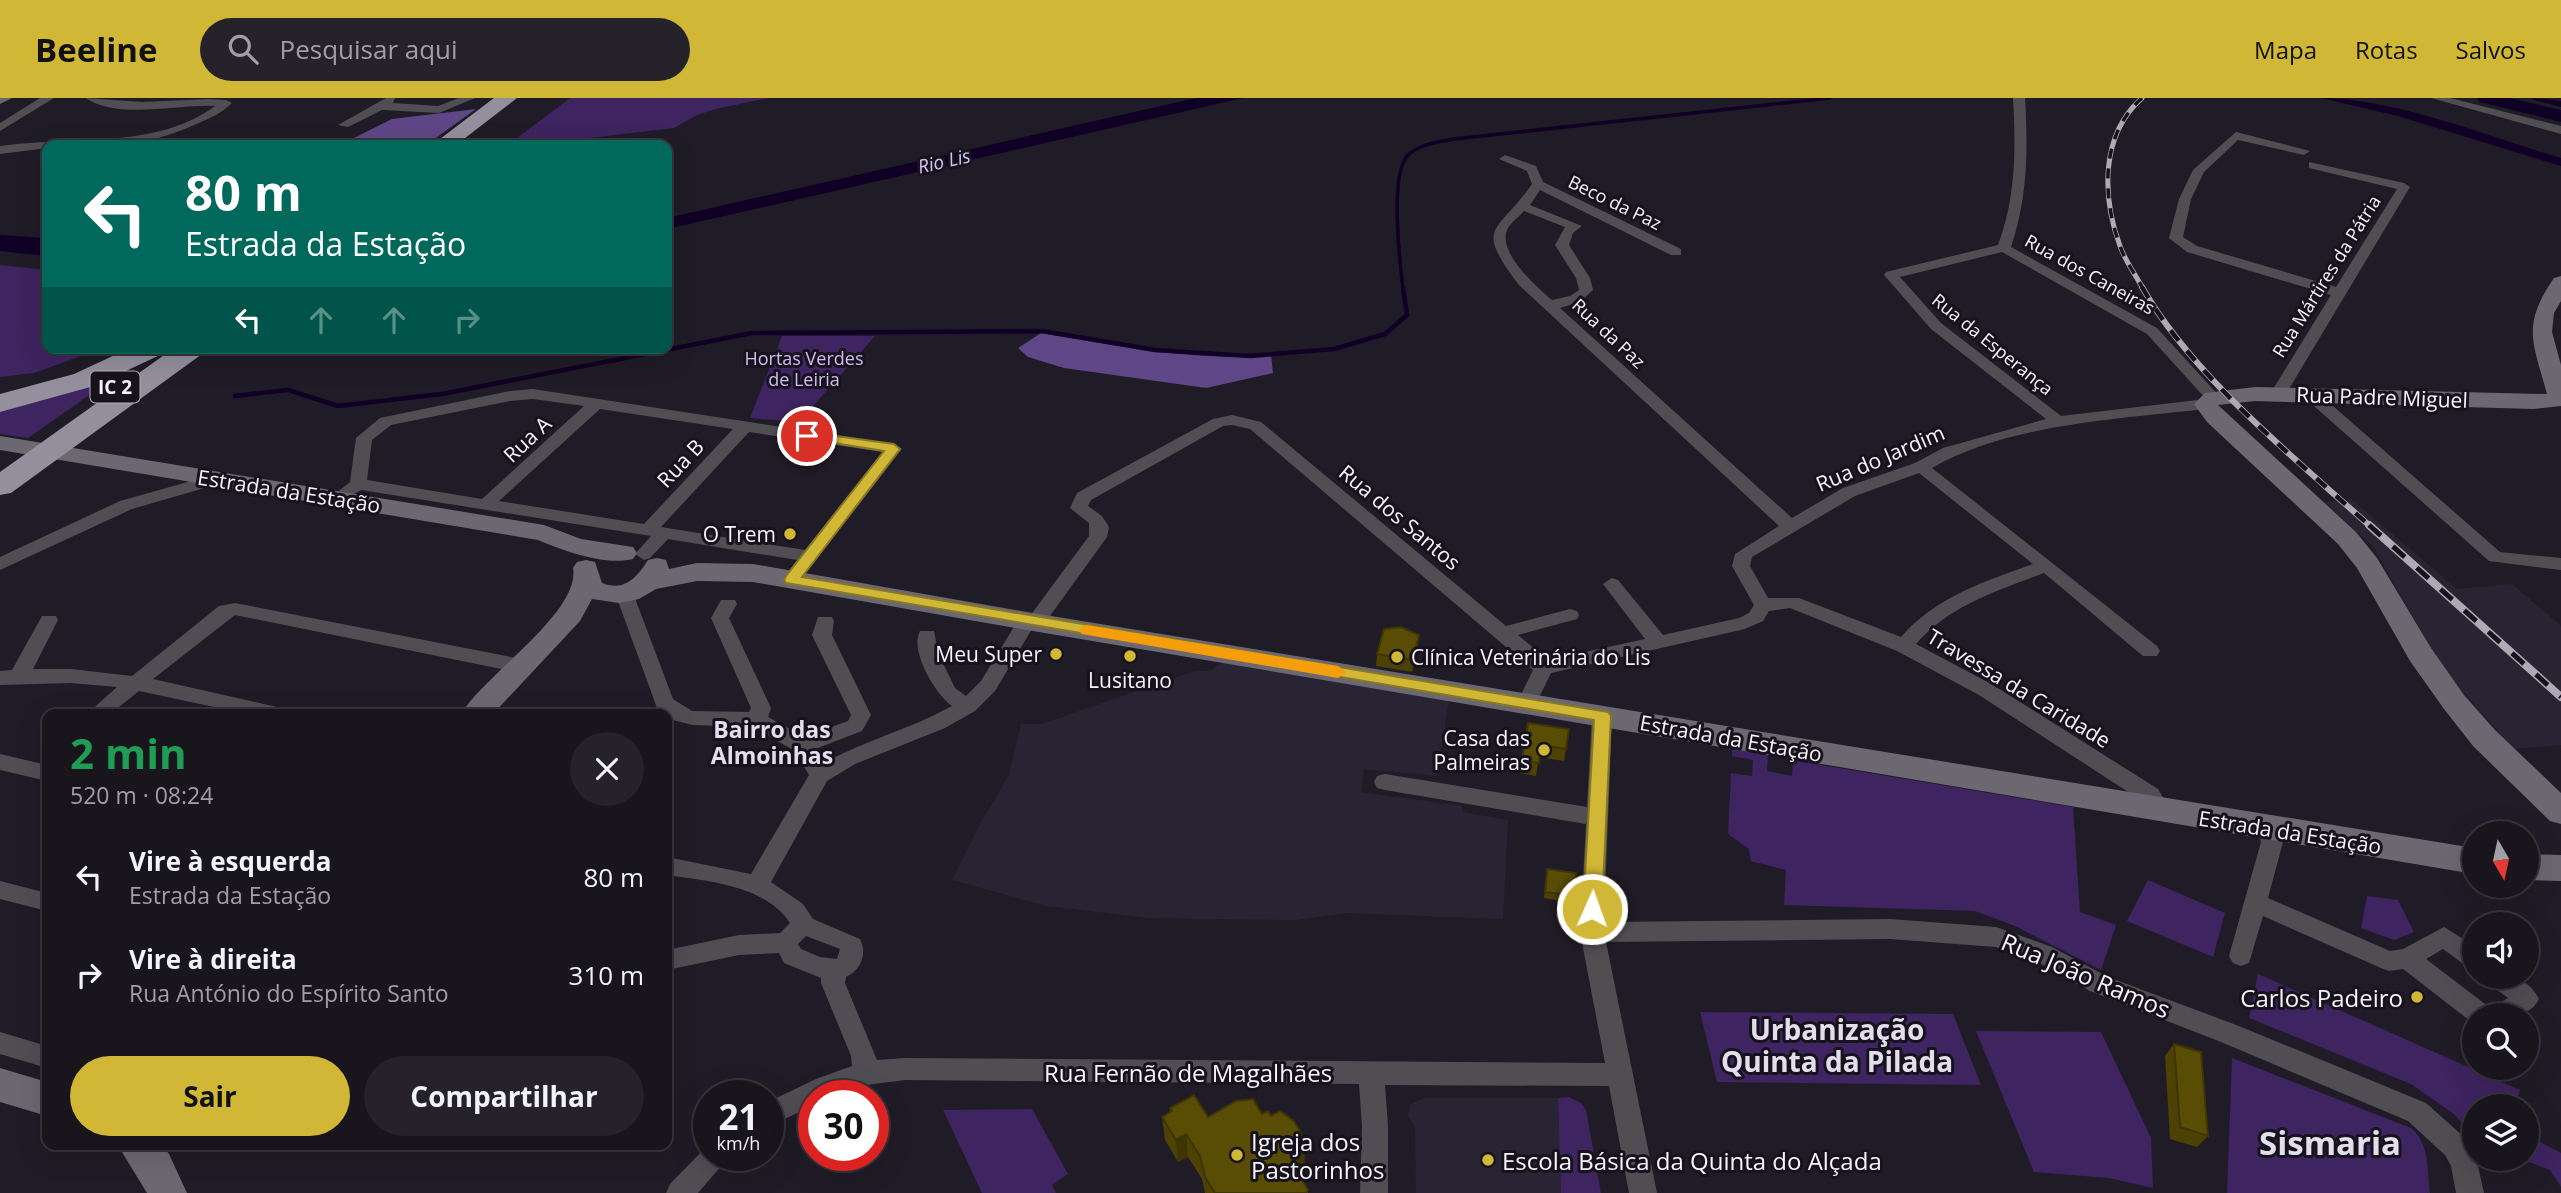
<!DOCTYPE html>
<html lang="pt">
<head>
<meta charset="utf-8">
<style>
	:root { --surface:#18151d; --page:#25222a; --text:#f1f3f6; --muted:#9f9fa4; --line:#36343b; --accent:#d1b736 }
	body { margin:0; font-family:"Open Sans",sans-serif; background:var(--page); color:var(--text); height:100vh; display:flex; flex-direction:column; font-size:26px; white-space:nowrap }
	* { box-sizing:border-box; margin:0 }
	p { font-size:23px; color:var(--muted) }
	.icon { flex:none; width:38px; height:38px; fill:none; stroke:currentColor; stroke-width:2; stroke-linecap:round; stroke-linejoin:round }
	.map { position:relative; flex:1; overflow:hidden }
	.panel { position:absolute; left:42px; top:611px; width:630px; height:441px; display:flex; flex-direction:column; background:var(--surface); border-radius:14px; box-shadow:0 7px 28px #0002,0 0 0 2px var(--line) }
	.panel>* { flex:none }
	.guide { position:absolute; left:42px; top:42px; width:630px; height:214px; border-radius:14px; box-shadow:0 7px 28px #0002,0 0 0 2px var(--line); background:#00695c; color:#fff; overflow:hidden }
	.needle { width:46px; rotate:171deg }
	.controls { position:absolute; left:2462px; top:723px; display:grid; gap:14px }
	.controls a { display:grid; place-items:center; width:77px; height:77px; border-radius:50%; background:var(--surface); box-shadow:0 7px 28px #0002,0 0 0 2px var(--line); font-size:35px }
	.speed { position:absolute; left:693px; top:982px; display:flex; gap:14px; font-size:35px; font-weight:700; text-align:center }
	.speed>* { display:grid; place-content:center; width:91px; height:91px; border-radius:50%; background:var(--surface); box-shadow:0 7px 28px #0002,0 0 0 2px var(--line); line-height:1 }
	.speed small { font-size:18px; font-weight:400 }
	.speed .limit { border:10px solid #d22; background:#fff; color:#111 }
	.pin { position:absolute; display:grid; place-items:center; width:60px; height:60px; color:#fff; margin:-30px; border:4px solid #fff; border-radius:50%; box-shadow:0 2px 7px #0007 }
	.me { position:absolute; width:77px; margin:-38px; rotate:2deg; stroke-linejoin:round; filter:drop-shadow(0 0 5px #0008) }
	.turn { display:flex; align-items:center; gap:24px; height:147px; padding:0 28px; font-size:32px }
	.turn .icon { width:91px; height:91px; stroke-width:2.5 }
	.turn b { display:block; font-size:49px; line-height:60px }
	.lanes { display:flex; align-items:center; height:66px; padding:0 28px; background:#0003; justify-content:center; gap:35px; direction:ltr }
	.lanes .off { opacity:.35 }
	.round { display:grid; place-items:center; flex:none; width:74px; height:74px; border-radius:37px; background:var(--page) }
	.overview { display:flex; align-items:center; justify-content:space-between; height:119px; padding:0 28px }
	h1 { font-size:42px; font-weight:700; line-height:52px; color:#1e9e55 }
	.primary-button { display:flex; gap:14px; margin-top:auto; padding:14px 28px }
	.primary-button a { flex:1; height:80px; border-radius:42px; background:var(--accent); color:#111; font-size:28px; font-weight:700; line-height:80px; text-align:center }
	.primary-button a+a { background:var(--page); color:var(--text) }
	ul { padding:0; list-style:none }
	li { display:flex; align-items:center; gap:21px; height:98px; padding:0 28px }
	li div { flex:1 }
	li b { display:block; font-size:26px }
	li em { font-style:normal }
	header { display:flex; align-items:center; gap:42px; box-sizing:border-box; height:98px; padding:0 35px; background:var(--accent); color:#111 }
	header strong { font-size:33px }
	nav { display:flex; gap:38px; margin-inline-start:auto; font-size:24px }
	.search { width:490px; height:63px; background:var(--page); display:flex; align-items:center; gap:18px; box-sizing:border-box; padding:0 24px; border-radius:38px; color:var(--muted); font-size:26px }
	.map>svg:first-child { display:block }
</style>
</head>
<body>
<header>
<strong>Beeline</strong>
<div class="search"><svg class="icon" aria-label="search" viewBox="0 0 24 24"><circle cx="10" cy="10" r="6"/><path d="M15 15l6 6"/></svg>Pesquisar aqui</div>
<nav><a>Mapa</a><a>Rotas</a><a>Salvos</a></nav>
</header>
<div class="map">
<svg width="2561" height="1095" viewBox="0 0 2561 1095">
	<rect width="100%" height="100%" fill="#201c27"/>
	<path fill="#292434" d="M2351 401 2457 491 2512 486 2561 528V647L2514 651 2443 571 2372 447 2324 404Z
		M1224 564 1449 601 1437 678 1364 671 1361 694 1462 708V714L1508 722 1503 821 1346 815 1297 822 1149 820 1047 808 952 782 980 726 1009 677 1021 626H1042L1195 573H1210Z
		M1424 1000H1558L1561 1095H1416L1415 1030 1408 1017 1410 1007Z"/>
	<path fill="#3e2460" d="M570 0H768L716 11 697 17 674 30 530 47H508Z
		M0 167 47 172V250H103L34 275 0 279Z
		M782 238H875L799 324 750 320Z
		M135 265 28 340 0 336V309Z
		M1732 650 1768 657 1767 673 1792 678 1793 665 1797 666V663L2073 709 2080 814 2116 827 2101 872 2015 828 1975 813 1784 807 1786 772 1751 763 1749 751 1728 736 1731 675 1752 678 1753 662 1732 658Z
		M2148 782 2225 815 2213 859 2127 823Z
		M2367 798 2398 802 2414 834 2394 842 2361 830Z
		M2258 876 2520 992 2515 1008H2474V1038L2454 1016 2411 986 2249 920Z
		M1700 914 1953 916 1981 987 1717 984Z
		M1976 933 2101 934 2151 1040 2153 1090 2109 1080 2034 1074Z
		M2232 960 2411 1030C2430 1046 2427 1072 2430 1095H2227Z
		M1569 999 1581 1005 1586 1012 1601 1095H1561L1558 1000Z
		M1032 1011 1068 1076 1052 1087 1056 1095H982L943 1012Z
		M2527 1037 2561 1055V1089L2550 1072 2521 1061 2527 1060Z"/>
	<path fill="#5f4686" d="M476 11 426 47H317L354 40 392 21Z
		M1041 235C1116 247 1194 264 1271 257L1273 275 1206 290 1064 270 1028 259 1018 250Z"/>
	<path fill="#100025" d="M1196 0H1243L667 131V120Z
		M0 137 47 140V158L0 153Z"/>
	<g fill="none" stroke-linecap="round" stroke-linejoin="round">
		<path stroke="#100025" stroke-width="3.5" d="M1403 191C1400 165 1389 76 1408 57 1420 46 1438 44 1454 41L1830 0"/>
		<path stroke="#100025" stroke-width="4.5" d="M235 298 288 292 338 308 442 296 752 235 1042 233 1155 252 1250 258 1334 251 1385 236 1407 217 1403 189"/>
		<path fill="#100025" fill-rule="evenodd" d="M2321 0C2394 0 2490 39 2561 60V68L2398 18Z
			M2532 0 2561 3V9L2534 2Z"/>
		<path fill="#100025" fill-rule="evenodd" d="M2477 0H2509L2561 12V24L2480 4Z"/>
		<path fill="#504e53" fill-rule="evenodd" d="M40 0H54L0 33V25Z
			M86 0 142 4 209 1 226 2 232 5C221 16 208 21 194 27 141 51 104 47 47 47V50L0 56V48C69 38 156 52 215 8 179 6 117 22 86 0Z
			M386 0H395L393 5 438 8 459 0H475L439 15 382 12 348 29 338 27Z
			M2013 0H2025C2028 51 2028 99 2011 149L2157 230 2221 300 2205 311C2120 321 2007 326 1932 370L2157 548 2160 553 2157 558H2143L2044 475C1997 493 1950 507 1916 546L1993 587 2158 691 2171 713 2168 719 2160 721 2152 719 2142 703 1979 597 1897 553 1790 510 1769 513 1763 523 1745 531 1551 575 1534 610H1520L1517 605 1533 572 1250 331 1232 327 1223 328 1091 402 1088 408 1102 418 1109 429 1107 439 1042 529 1032 531 995 593 975 613 945 630 855 666 827 683 771 784 803 806 813 821 860 841C868 856 860 873 846 879L845 885 877 962 905 960 1605 965 1580 834 1586 726 1385 692 1377 690 1374 684 1377 678 1385 676 1587 709 1592 618 1595 613 1602 611 1609 613 1612 618 1604 824 1890 821 1996 829 2052 849 2108 879 2239 928 2426 1005 2464 1039 2478 1068 2484 1095H2456L2451 1068 2445 1057 2408 1023 2221 944 2090 893 2036 863 1996 849 1890 841 1606 844 1657 1095H1629L1609 988 1385 987 1388 1028V1095H1360L1362 1028 1359 986 905 982 866 987 834 998H814V1007L768 1029V1004L816 981 852 968 851 958 821 885V880L784 865 779 855 739 857 667 872V852L739 837 780 835 790 825C765 787 707 783 667 777V759L751 776 809 677 795 653 753 629 692 627 673 622 657 610 615 495 617 491 624 489 633 495 673 601 692 613 749 614 751 610 711 520 721 502H735L737 506 729 520 771 610 768 619 804 639 848 623 851 617 812 537 818 519H832L834 523 832 537 871 617 862 633 815 651 824 665C865 642 911 631 952 608 936 597 909 553 920 533H934L938 555 955 590 966 598 981 583 1020 519 1030 518 1089 438V425L1070 410 1077 395 1213 321 1232 317 1261 324 1506 528 1570 511 1577 513 1579 517 1577 521 1518 537 1548 562 1645 541 1603 486 1612 480 1618 482 1663 537 1739 520 1749 515 1754 507 1732 468 1735 456 1779 428 1519 187C1473 126 1497 137 1532 86L1527 73 1499 61 1505 57 1536 68 1543 84 1681 151V157H1671L1540 92 1530 107 1582 128 1573 135 1569 147 1590 180 1593 192 1580 204 1560 210 1792 420 1843 390 1915 365 1943 350 2046 321 1931 231 1884 177 1886 174 1998 147C2016 99 2016 51 2013 0ZM1524 113 1565 129 1555 147 1576 180 1579 192 1570 198 1552 202C1537 189 1501 158 1506 135 1508 126 1518 120 1524 113ZM2002 154 2147 236 2206 301 2061 318 1941 225 1900 179ZM1919 375 2033 466C1983 484 1936 499 1901 539L1799 500H1768L1750 468 1752 459 1855 398ZM806 838 840 851 837 861 820 859 801 851 798 846Z
			M2431 0H2450L2561 28V36Z
			M2236 34 2310 53 2304 57 2238 42 2204 74 2191 101 2183 139 2197 148 2336 189 2397 91 2309 70V64L2404 85 2410 89 2286 296 2278 301 2270 296 2331 197 2187 154 2169 140 2179 101 2193 72Z
			M533 291 894 346 902 351 797 486 791 488 782 482 797 462 668 441 650 460 644 462 635 456 651 438 361 392 339 405 330 400 350 384 356 340 380 320 510 293ZM533 301 584 308 482 401 367 382 372 342 391 327 510 303ZM600 311 733 331 644 426 499 403ZM749 334 883 354 805 452 661 429Z
			M2311 292 2317 294 2500 454 2561 460V472L2489 463 2305 300 2303 297Z
			M216 376 222 377 224 381 222 385 132 411 0 472V459L120 403Z
			M235 505 521 561 528 563 531 568 528 573 521 575 235 517 153 581 277 609 284 611 287 616H247L139 593 110 616H87L117 589 71 585 0 587V573L12 572 42 518H56L58 522 33 571H71L132 578 219 508Z
			M0 656 47 667V683L0 672Z
			M2269 722 2277 725 2283 744 2268 800 2390 853 2403 851 2444 829 2474 848V871L2466 868 2443 851 2426 861 2489 909 2491 914 2493 909 2508 900 2488 885 2485 878C2507 878 2528 878 2539 901 2528 924 2496 917 2474 917V926L2403 871 2389 873 2381 870 2263 818 2249 865 2241 868 2233 865 2229 858 2261 744 2258 731 2261 725Z
			M0 783 47 795V813L0 801Z
			M0 934 47 948V970L0 956Z
			M709 1046V1057H727L723 1066 698 1095H666L670 1086Z"/>
		<path fill="#6b6871" fill-rule="evenodd" d="M0 0H12L0 6Z
			M2561 178V203L2554 215 2552 234 2561 267V308L2534 311 2255 303 2218 307 2356 434 2377 460 2431 550 2464 597 2495 632 2561 695V726L2550 723 2473 648 2444 611 2410 563 2357 470 2338 446 2207 324 2194 306 2205 295 2255 289 2547 296C2533 244 2521 228 2554 180Z
			M0 338 544 427 581 441 633 449 637 455 633 461C605 468 564 453 538 442L0 352Z
			M657 460 666 462 669 471 697 465 753 466 1027 514 2474 750V776L1027 532 753 484 697 483 656 491 639 501 619 505 592 501 580 523 493 616H461C484 577 581 514 573 470L577 464 586 462 595 464 602 485C625 494 637 479 648 462Z
			M2527 756 2561 757V783L2527 782Z
			M0 970 47 984V1018L0 1004Z
			M117 1046H161L169 1056 187 1095H147Z"/>
		<path fill="#948f9d" fill-rule="evenodd" d="M494 0H517L456 47H432Z
			M130 250H165L162 256 94 288 0 314V296L74 276Z
			M174 250H205L202 256 11 395 0 397V374Z"/>
		<g stroke="#adaab3" stroke-width="5">
			<path id="rail-far2" d="M2142 0C2100 37 2102 99 2120 148 2125 163 2136 177 2143 191"/>
		</g>
		<g stroke="#adaab3" stroke-width="6">
			<path id="rail-far1" d="M2142 189C2192 278 2296 361 2371 429"/>
		</g>
		<g stroke="#adaab3" stroke-width="8">
			<path id="rail" d="M2369 427 2561 599"/>
		</g>
		<use href="#rail-far2" stroke="#17131d" stroke-width="3.5" stroke-dasharray="10" stroke-linecap="butt"/>
		<use href="#rail-far1" stroke="#17131d" stroke-width="4.5" stroke-dasharray="13" stroke-linecap="butt"/>
		<use href="#rail" stroke="#17131d" stroke-width="5" stroke-dasharray="16" stroke-linecap="butt"/>
	</g>
	<path fill="#4d4103" d="M1418 550 1412 574 1376 568 1377 556Z
		M1528 625 1566 651 1564 663 1539 659 1536 678 1520 675Z
		M1547 771 1575 798 1574 805 1544 800Z
		M2174 946 2208 1038 2197 1049 2170 1041 2165 958Z
		M1170 1010 1208 1019 1262 1016 1304 1076 1300 1079 1308 1092V1095H1205L1202 1081 1188 1059 1178 1064 1165 1042 1162 1019 1170 1014Z"/>
	<path fill="#3e3503" d="M1419 537 1418 550 1412 574 1413 562Z
		M1186 1036 1188 1059 1178 1064 1176 1042Z
		M1305 1053 1304 1076 1300 1079 1295 1070 1296 1060Z"/>
	<path fill="#594c04" stroke="#3e3503" stroke-width="2" d="M1401 529 1419 537 1413 562 1377 556 1384 531Z
		M1528 625 1569 631 1566 651 1541 647 1539 665 1522 662Z
		M1547 771 1576 775 1575 798 1545 794Z
		M2174 946 2201 954 2208 1038 2180 1029Z
		M1194 997 1208 1019 1236 1003 1253 1001 1262 1016 1268 1013 1271 1018 1280 1013 1294 1023 1300 1033 1305 1053 1296 1060 1300 1066 1295 1070 1308 1092 1306 1095H1215L1205 1079 1200 1058 1186 1036 1176 1042 1162 1019 1172 1013 1170 1010Z"/>
	<path fill="#d1b736" stroke="#887723" stroke-width="2" d="M807 334 894 346 900 351 802 479 1608 614 1611 618 1602 811 1599 817 1592 819 1586 817 1583 811 1594 622 786 485 784 482 786 478 884 353 802 340 800 338Z"/>
	<path fill="#f59e0b" d="M1087 527 1338 568 1346 574 1338 580 1082 536 1079 533 1082 529Z"/>
	<g fill="#d1b736" stroke="#17131d" stroke-width="2.5">
		<circle cx="790" cy="436" r="7"/>
		<circle cx="1056" cy="556" r="7"/>
		<circle cx="1130" cy="558" r="7"/>
		<circle cx="1397" cy="559" r="7"/>
		<circle cx="1544" cy="652" r="7"/>
		<circle cx="2417" cy="899" r="7"/>
		<circle cx="1237" cy="1057" r="7"/>
		<circle cx="1488" cy="1062" r="7"/>
	</g>
	<g text-anchor="middle" dominant-baseline="central" stroke-width="6" stroke-linejoin="round" paint-order="stroke">
		<g font-size="18" fill="#f6f3fb" stroke="#17131d">
			<text transform="translate(1615 104) rotate(26)">Beco da Paz</text>
			<text transform="translate(2090 176) rotate(29)">Rua dos Caneiras</text>
			<text transform="translate(2326 178) rotate(-58)">Rua Mártires da Pátria</text>
			<text transform="translate(1609 235) rotate(43)">Rua da Paz</text>
			<text transform="translate(1993 246) rotate(39)">Rua da Esperança</text>
		</g>
		<g font-size="18" fill="#cfbcf4" stroke="#17131d">
			<text x="804" y="260">Hortas Verdes<tspan x="804" dy="21">de Leiria</tspan></text>
		</g>
		<g font-size="19" font-style="italic" fill="#d3c0f9" stroke="#17131d">
			<text transform="translate(944 63) rotate(-13)">Rio Lis</text>
		</g>
		<rect fill="#17131d" stroke="#b3b0b8" stroke-width="2" x="90.5" y="273.5" width="49" height="31" rx="5"/>
		<g font-size="19" font-weight="bold" fill="#f6f3fb">
			<text x="115" y="289">IC 2</text>
		</g>
		<g font-size="21" fill="#f6f3fb" stroke="#17131d">
			<text transform="translate(2382 299) rotate(2)">Rua Padre Miguel</text>
			<text transform="translate(527 341) rotate(-43)">Rua A</text>
			<text transform="translate(1880 360) rotate(-23)">Rua do Jardim</text>
			<text transform="translate(680 365) rotate(-47)">Rua B</text>
			<text transform="translate(289 393) rotate(9)">Estrada da Estação</text>
			<text transform="translate(1400 419) rotate(40)">Rua dos Santos</text>
			<text transform="translate(2019 590) rotate(31)">Travessa da Caridade</text>
			<text transform="translate(1731 640) rotate(10)">Estrada da Estação</text>
			<text transform="translate(2290 734) rotate(9)">Estrada da Estação</text>
		</g>
		<g font-size="21" fill="#f6f3fb" stroke="#17131d" text-anchor="end">
			<text x="776" y="436">O Trem</text>
			<text x="1042" y="556">Meu Super</text>
			<text x="1411" y="559" text-anchor="start">Clínica Veterinária do Lis</text>
			<text x="1130" y="582" text-anchor="middle">Lusitano</text>
			<text x="1530" y="640">Casa das<tspan x="1530" dy="24">Palmeiras</tspan></text>
		</g>
		<g font-size="23" font-weight="bold" fill="#e3deed" stroke="#17131d">
			<text x="772" y="631">Bairro das<tspan x="772" dy="26">Almoinhas</tspan></text>
		</g>
		<g font-size="24" fill="#f6f3fb" stroke="#17131d">
			<text transform="translate(2086 877) rotate(23)">Rua João Ramos</text>
			<text x="1188" y="974">Rua Fernão de Magalhães</text>
		</g>
		<g font-size="24" fill="#f6f3fb" stroke="#17131d" text-anchor="start">
			<text x="2403" y="899" text-anchor="end">Carlos Padeiro</text>
			<text x="1251" y="1043">Igreja dos<tspan x="1251" dy="28">Pastorinhos</tspan></text>
			<text x="1502" y="1062">Escola Básica da Quinta do Alçada</text>
		</g>
		<g font-size="28" font-weight="bold" fill="#e3deed" stroke="#17131d">
			<text x="1837" y="931">Urbanização<tspan x="1837" dy="32">Quinta da Pilada</tspan></text>
		</g>
		<g font-size="33" font-weight="bold" fill="#e3deed" stroke="#17131d">
			<text x="2330" y="1044">Sismaria</text>
		</g>
	</g>
</svg>
<div class="controls">
<a><svg class="needle" viewBox="-14 -14 28 28"><path d="M0-13l5 13h-10z" fill="#e53935"/><path d="M0 13l5-13h-10z" fill="#9f9fa4"/></svg></a>
<a><svg class="icon" aria-label="sound" viewBox="0 0 24 24"><path d="M4 9h4l5-4v14l-5-4H4zM17 9q2 3 0 6"/></svg></a>
<a><svg class="icon" aria-label="search" viewBox="0 0 24 24"><circle cx="10" cy="10" r="6"/><path d="M15 15l6 6"/></svg></a>
<a><svg class="icon" aria-label="layers" viewBox="0 0 24 24"><path d="M12 4l9 5-9 5-9-5zM3 14l9 5 9-5"/></svg></a>
</div>
<div class="speed"><div>21<small>km/h</small></div><div class="limit">30</div></div>
<div class="pin" style="left:807px;top:338px;background:#d93025"><svg class="icon" aria-label="arrive" viewBox="0 0 24 24"><path d="M6 21V4h12l-3 4 3 4H6"/></svg></div>
<svg class="me" style="left:1592px;top:811px" viewBox="-20 -20 40 40"><circle r="17" fill="#d1b736" stroke="#fff" stroke-width="3"/><path d="M0-11L8 9 0 5-8 9z" fill="#fff"/></svg>
<div class="guide">
<div class="turn"><svg class="icon" aria-label="left" viewBox="0 0 24 24"><path d="M17 20v-9H6M10 6l-5 5 5 5"/></svg><div><b>80 m</b>Estrada da Estação</div></div>
<div class="lanes"><svg class="icon" aria-label="left" viewBox="0 0 24 24"><path d="M17 20v-9H6M10 6l-5 5 5 5"/></svg><svg class="icon off" aria-label="ahead" viewBox="0 0 24 24"><path d="M12 20V5M6 11l6-6 6 6"/></svg><svg class="icon off" aria-label="ahead" viewBox="0 0 24 24"><path d="M12 20V5M6 11l6-6 6 6"/></svg><svg class="icon off" aria-label="right" viewBox="0 0 24 24"><path d="M7 20v-9h11M14 6l5 5-5 5"/></svg></div>
</div>
<section class="panel">
<div class="overview"><div><h1>2 min</h1><p>520 m · 08:24</p></div><a class="round"><svg class="icon" aria-label="close" viewBox="0 0 24 24"><path d="M6 6l12 12M18 6L6 18"/></svg></a></div>
<ul>
<li><svg class="icon" aria-label="left" viewBox="0 0 24 24"><path d="M17 20v-9H6M10 6l-5 5 5 5"/></svg><div><b>Vire à esquerda</b><p>Estrada da Estação</p></div><em>80 m</em></li>
<li><svg class="icon" aria-label="right" viewBox="0 0 24 24"><path d="M7 20v-9h11M14 6l5 5-5 5"/></svg><div><b>Vire à direita</b><p>Rua António do Espírito Santo</p></div><em>310 m</em></li>
</ul>
<div class="primary-button"><a>Sair</a><a>Compartilhar</a></div>
</section>
</div>
</body>
</html>
